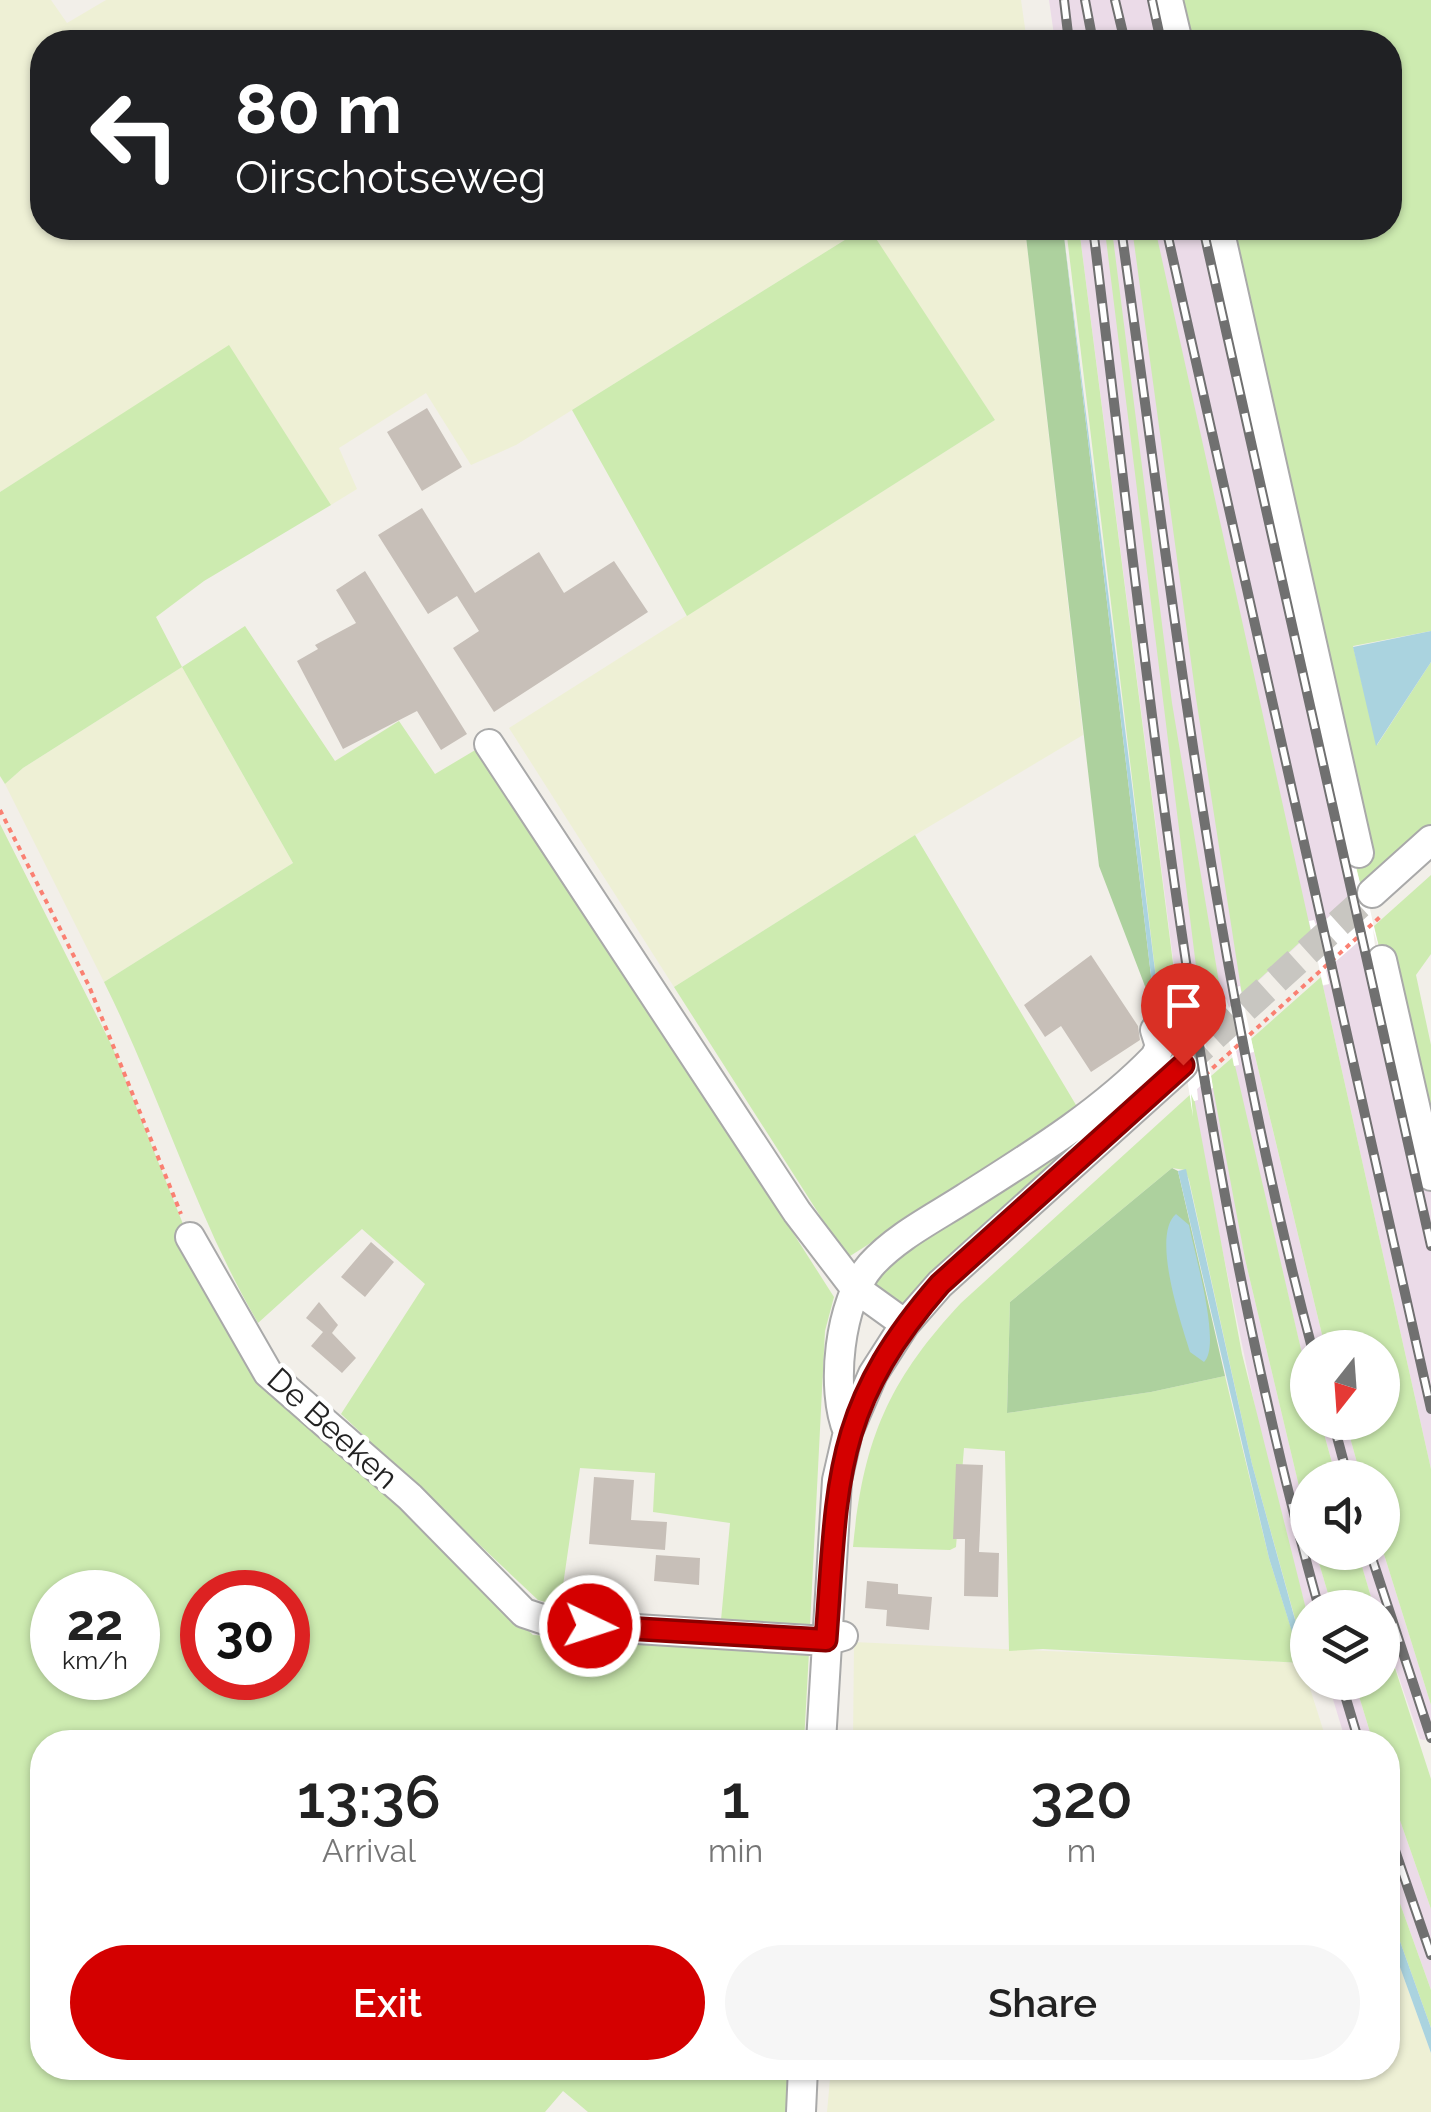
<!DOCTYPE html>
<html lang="en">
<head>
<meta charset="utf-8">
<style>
	:root { --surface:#fff; --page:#f6f6f6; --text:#222; --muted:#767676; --accent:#d40000 }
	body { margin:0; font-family:Raleway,sans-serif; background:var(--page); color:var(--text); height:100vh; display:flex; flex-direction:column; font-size:38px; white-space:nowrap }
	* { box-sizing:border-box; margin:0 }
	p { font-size:32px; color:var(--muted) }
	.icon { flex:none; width:55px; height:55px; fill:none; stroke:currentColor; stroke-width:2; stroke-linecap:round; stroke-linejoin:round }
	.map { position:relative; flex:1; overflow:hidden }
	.drawer { position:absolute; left:30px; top:1730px; width:1370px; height:350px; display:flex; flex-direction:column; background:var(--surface); border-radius:40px; box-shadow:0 2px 8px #0004 }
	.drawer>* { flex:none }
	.guide { position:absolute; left:30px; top:30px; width:1372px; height:210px; border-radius:40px; box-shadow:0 2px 8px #0004; background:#202124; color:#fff; overflow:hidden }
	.needle { width:65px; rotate:197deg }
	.fabs { position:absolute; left:1290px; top:1330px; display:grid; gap:20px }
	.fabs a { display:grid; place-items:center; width:110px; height:110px; border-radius:50%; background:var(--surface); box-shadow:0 2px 8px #0004; font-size:50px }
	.speed { position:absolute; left:30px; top:1570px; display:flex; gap:20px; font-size:50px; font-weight:700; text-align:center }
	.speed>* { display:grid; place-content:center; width:130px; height:130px; border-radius:50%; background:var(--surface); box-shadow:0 2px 8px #0004; line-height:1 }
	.speed small { font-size:25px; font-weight:400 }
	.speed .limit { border:15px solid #d22; background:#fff; color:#111 }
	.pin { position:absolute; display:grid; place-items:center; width:85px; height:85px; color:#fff; margin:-102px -42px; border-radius:50% 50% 50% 0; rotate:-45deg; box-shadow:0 0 10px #0007 }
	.pin .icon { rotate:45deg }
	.me { position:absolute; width:110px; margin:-55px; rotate:94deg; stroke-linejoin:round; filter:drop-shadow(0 0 8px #0008) }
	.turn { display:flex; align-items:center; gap:35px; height:210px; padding:0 40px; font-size:45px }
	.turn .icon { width:130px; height:130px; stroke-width:2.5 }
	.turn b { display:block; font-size:70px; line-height:85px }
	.eta { display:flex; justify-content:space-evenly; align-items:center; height:170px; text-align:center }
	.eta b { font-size:60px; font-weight:600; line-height:70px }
	.cta { display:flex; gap:20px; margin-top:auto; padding:20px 40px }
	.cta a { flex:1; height:115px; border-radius:60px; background:var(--accent); color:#fff; font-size:40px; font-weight:600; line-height:115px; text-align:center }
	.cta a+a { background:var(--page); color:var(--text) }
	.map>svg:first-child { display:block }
</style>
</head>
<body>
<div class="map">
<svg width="1431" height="2112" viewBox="0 0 1431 2112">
	<rect width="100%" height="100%" fill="#f2efe9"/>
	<path fill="#ebdbe8" d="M1049 0H1164L1174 42H1055Z
		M1079 228H1215L1357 866 1352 869 1357 891 1190 1043 1188 1034H1184L1176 982Z
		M1367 934 1376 955 1431 1190V1469L1323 986 1329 984 1325 970Z
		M1247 1041 1249 1052H1254L1325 1347 1308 1348 1307 1375 1234 1066 1239 1064 1236 1051Z
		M1208 1079 1215 1088 1245 1259 1307 1520 1308 1552 1316 1553 1332 1607 1308 1608 1307 1613 1266 1460 1205 1166 1194 1101 1198 1099 1197 1089Z
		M1321 1423H1346L1361 1477H1336Z
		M1383 1551 1431 1705V1737L1424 1740 1420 1739 1383 1631 1382 1608 1374 1607 1358 1553Z
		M1328 1683H1355L1373 1742H1346Z
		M1388 1786 1431 1909V1990L1388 1870Z"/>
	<path fill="#eef0d5" d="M0 0H51L67 23 106 0H1021L1027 42H42V228H864L516 445 471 465 426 393 339 448 357 489 331 505 229 346 0 492Z
		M868 228H1025L1083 735 915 835 674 987 509 728 995 420Z
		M182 667 293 863 104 982 5 784 23 768Z
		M854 1642 1302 1663 1327 1742H853Z
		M1388 1934 1431 2053V2112H827L831 2068H1388Z"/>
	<path fill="#cdebb0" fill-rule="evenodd" d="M1172 0H1431V631L1353 646 1377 745 1431 662V824L1361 888 1356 867 1366 862 1223 228H1390V42H1181Z
		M864 228H869L995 420 687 616 572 410Z
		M1066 228H1079L1184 1049 1166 1040V1028L1148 994 1153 993 1159 1003Z
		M1132 228H1155L1311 932 1242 995 1196 698Z
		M1112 230 1172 703 1224 1012 1204 1031 1105 231Z
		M229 345 331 505 204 581 156 617 182 667 245 626 335 761 399 721 435 774 482 746 834 1297 825 1331 810 1626 721 1620 730 1523 653 1512 655 1473 580 1468 560 1606 538 1600 341 1414 425 1284 362 1229 258 1323C195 1215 160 1094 104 982L293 863 182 667 23 768 5 784 0 776V492Z
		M0 824 112 1046 185 1229 198 1275 369 1477 533 1635 809 1652 804 1742H42V2068H788L786 2112H588L563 2091 545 2112H0ZM52 1592H138V1678H52ZM202 1592H288V1678H202Z
		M915 835 1079 1110 847 1258 674 987Z
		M1431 875V954L1416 975 1431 1045V1162L1374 926Z
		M1321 977 1431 1469V1705L1383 1551 1382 1478 1361 1477 1346 1423 1382 1422V1348L1325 1347 1251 1039Z
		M1233 1057 1307 1375 1308 1422 1321 1423 1336 1477 1308 1478 1307 1520 1245 1259 1213 1088 1211 1076Z
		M1193 1092 1242 1354 1307 1613V1662L1252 1464 1189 1180 1185 1170 1172 1168 1010 1302 1007 1413 1151 1392 1225 1376 1269 1558 1302 1663 1043 1649 1009 1651 1005 1451 964 1448 956 1547 950 1550 853 1547C863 1441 888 1381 961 1303Z
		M1063 1152 910 1302 894 1303 876 1289 874 1272Z
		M1316 1553H1358L1374 1607H1332Z
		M1383 1631 1431 1779V1909L1388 1786V1742H1373L1355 1683 1382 1682Z
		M1388 1870 1431 1990V2028L1388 1908Z"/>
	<path fill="#add19e" d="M1025 228H1063L1153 993 1148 994 1099 866Z
		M1172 1168 1178 1171 1225 1376 1151 1392 1007 1413 1010 1302Z"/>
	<path fill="#aad3df" d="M1063 228 1159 1003 1157 1004 1153 993Z
		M1431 631V662L1376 746 1353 647Z
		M1186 1169 1252 1464 1307 1663V1680L1269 1558 1178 1171Z
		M1176 1214 1189 1225C1194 1251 1222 1346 1204 1362L1190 1352C1181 1323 1151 1235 1176 1214Z
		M1388 1908 1431 2028V2053L1388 1934Z"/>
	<path fill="#fff" d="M1356 867 1361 887 1364 883 1379 949 1373 929 1376 955 1371 956 1366 935 1326 970 1329 984 1323 985 1309 921 1314 920 1317 928 1357 891 1352 868Z
		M1240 986 1254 1052 1249 1053 1246 1042 1236 1051 1239 1065 1234 1066 1221 1000 1226 999 1229 1008 1238 999 1236 987Z
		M1202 1020 1213 1088 1209 1089 1207 1080 1197 1089 1198 1100 1194 1101 1191 1094 1193 1117 1182 1045 1186 1047 1184 1034 1188 1033 1190 1043 1200 1034 1199 1021Z"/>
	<path fill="#c7bfb8" d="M427 408 462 467 422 491 387 432Z
		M422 508 475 593 539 552 564 593 614 561 648 612 494 712 453 648 479 631 457 596 428 614 378 535Z
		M365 571 467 734 441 750 417 711 343 749 297 661 318 649 315 645 356 623 336 590Z
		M1091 955 1138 1026 1140 1040 1091 1072 1061 1026 1045 1037 1024 1005Z
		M371 1242 394 1262 365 1297 341 1277Z
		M319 1302 338 1325 332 1333 356 1358 342 1373 311 1346 323 1332 306 1318Z
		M956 1464 983 1465 979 1552 999 1553 998 1597 964 1596 965 1539H953Z
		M594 1477 634 1480 631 1520 667 1522 665 1550 589 1544Z
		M656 1555 700 1558 699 1585 654 1581Z
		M867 1581 898 1584V1594L932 1597 929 1630 886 1626 887 1610 865 1608Z"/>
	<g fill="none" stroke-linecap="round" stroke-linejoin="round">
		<path stroke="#c8c6c1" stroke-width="28" stroke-dasharray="28 14" stroke-linecap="butt" d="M1183 1065 1372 893"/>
		<g stroke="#a9a9a9" stroke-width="32">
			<path id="minor" d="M1168 0 1178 42
				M1219 228 1359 853
				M489 744 797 1212 855 1288 905 1324
				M1372 893 1431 840
				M1382 960 1431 1176
				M190 1237 268 1373 410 1497 524 1613 557 1624 826 1641 843 1636
				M848 1432C830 1390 839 1301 871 1265 896 1237 934 1218 965 1198 1031 1156 1100 1114 1155 1057L1160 1046 1155 1030
				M821 1742 837 1480 848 1432 873 1374 905 1324 940 1284 1183 1065
				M801 2112 803 2068"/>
		</g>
		<path stroke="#fa8072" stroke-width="4" stroke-dasharray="5 5" stroke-linecap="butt" d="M0 810 89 986 181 1214
			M1205 1075 1380 917"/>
		<use href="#minor" stroke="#fff" stroke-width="28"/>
		<g stroke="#707070" stroke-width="10">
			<path id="rail" d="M1064 0 1069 42
				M1085 0 1093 42
				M1115 0 1125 42
				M1152 0 1161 42
				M1093 228C1150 691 1193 1157 1319 1608
				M1121 228C1174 603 1214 980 1312 1348
				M1166 228 1431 1409
				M1203 228 1431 1246
				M1333 1422 1348 1478
				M1370 1552 1431 1738
				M1341 1682 1359 1742
				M1388 1830 1431 1955"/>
		</g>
		<use href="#rail" stroke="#fff" stroke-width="6" stroke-dasharray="19" stroke-linecap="butt"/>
	</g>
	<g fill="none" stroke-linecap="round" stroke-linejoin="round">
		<g stroke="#8a0000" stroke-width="25">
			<path id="route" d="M590 1626 826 1640C838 1484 831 1409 940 1284L1183 1065"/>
		</g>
		<use href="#route" stroke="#d40000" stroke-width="18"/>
	</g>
	<g text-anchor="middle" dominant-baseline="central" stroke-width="9" stroke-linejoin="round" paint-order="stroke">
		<g font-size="32" fill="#222" stroke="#fff">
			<text transform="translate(333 1428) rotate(42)">De Beeken</text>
		</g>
	</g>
</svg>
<div class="fabs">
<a><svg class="needle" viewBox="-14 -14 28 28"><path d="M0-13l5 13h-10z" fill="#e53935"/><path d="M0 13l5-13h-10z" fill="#767676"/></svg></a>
<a><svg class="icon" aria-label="sound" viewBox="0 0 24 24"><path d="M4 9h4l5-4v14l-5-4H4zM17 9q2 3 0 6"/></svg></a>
<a><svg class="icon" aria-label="layers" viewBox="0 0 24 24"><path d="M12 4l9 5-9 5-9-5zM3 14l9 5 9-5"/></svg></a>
</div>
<div class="speed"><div>22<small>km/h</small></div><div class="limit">30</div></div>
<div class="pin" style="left:1183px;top:1065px;background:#d93025"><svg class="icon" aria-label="arrive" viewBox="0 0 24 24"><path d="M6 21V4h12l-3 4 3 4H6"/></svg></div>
<svg class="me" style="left:590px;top:1626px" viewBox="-20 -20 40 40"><circle r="17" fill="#d40000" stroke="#fff" stroke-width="3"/><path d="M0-11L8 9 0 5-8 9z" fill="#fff"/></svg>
<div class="guide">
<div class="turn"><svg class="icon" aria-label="left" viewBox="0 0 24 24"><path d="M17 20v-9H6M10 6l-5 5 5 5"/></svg><div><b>80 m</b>Oirschotseweg</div></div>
</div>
<section class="drawer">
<div class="eta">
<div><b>13:36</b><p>Arrival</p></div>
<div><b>1</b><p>min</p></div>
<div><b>320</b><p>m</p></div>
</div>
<div class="cta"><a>Exit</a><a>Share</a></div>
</section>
</div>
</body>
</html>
